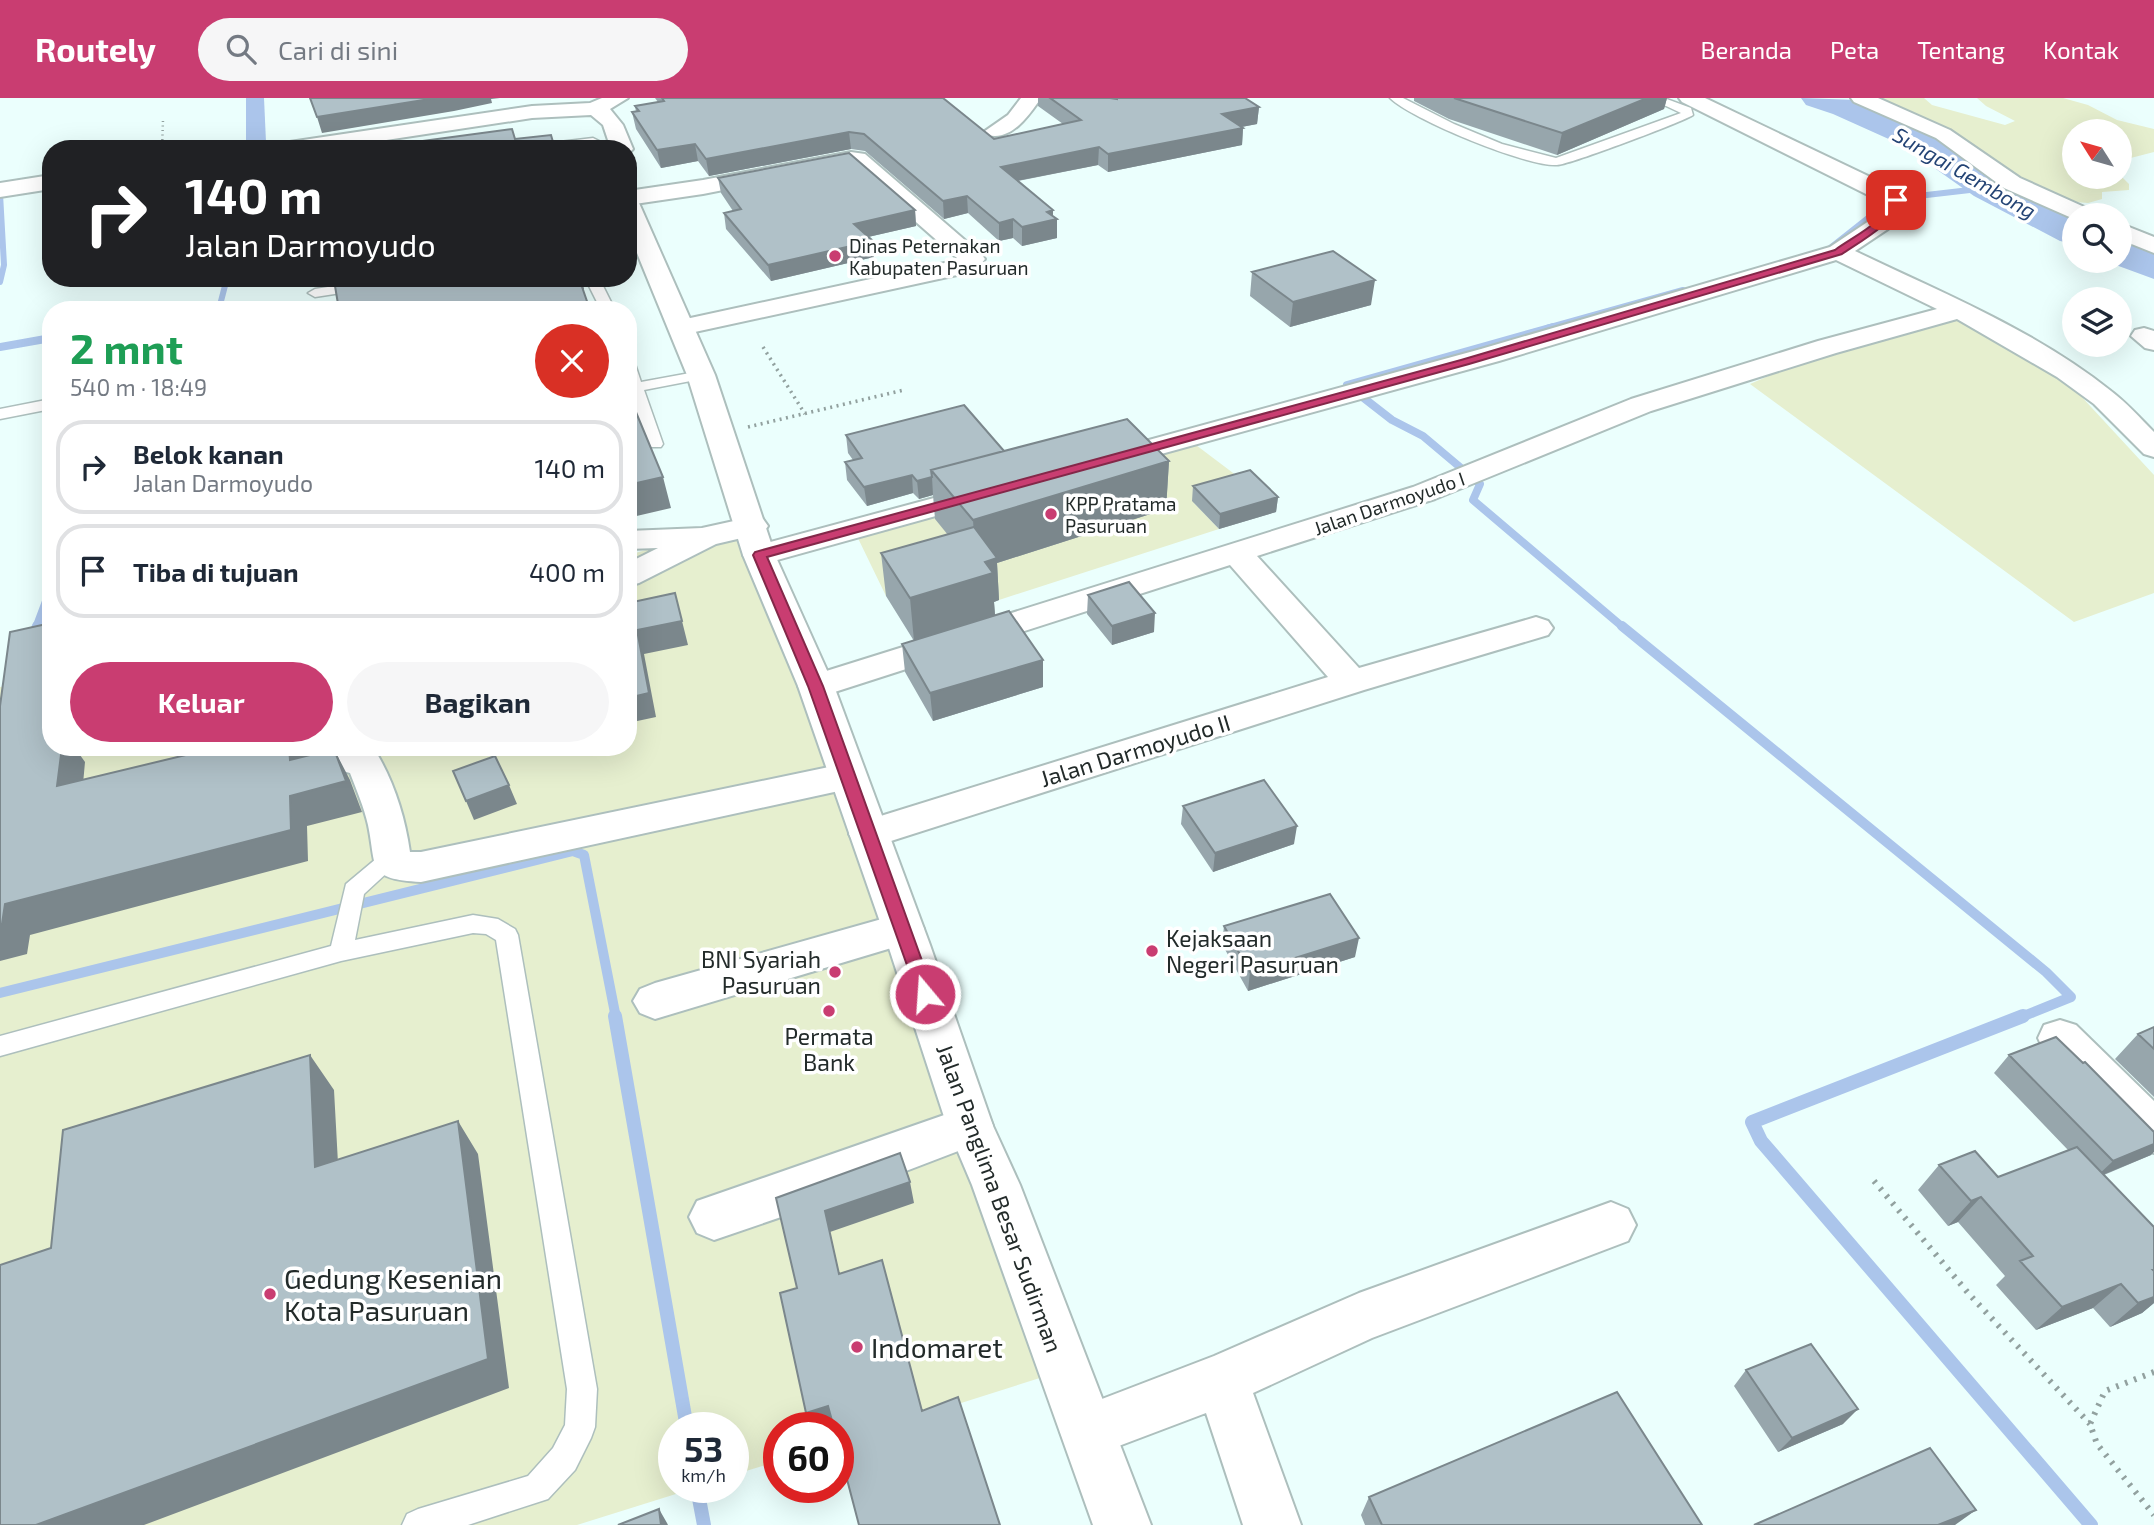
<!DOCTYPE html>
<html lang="id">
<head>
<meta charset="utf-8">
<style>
	:root { --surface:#fff; --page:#f6f6f7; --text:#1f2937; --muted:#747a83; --line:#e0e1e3; --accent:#c93d71 }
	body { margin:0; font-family:"Exo 2",sans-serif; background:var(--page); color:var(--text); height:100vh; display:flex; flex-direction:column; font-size:26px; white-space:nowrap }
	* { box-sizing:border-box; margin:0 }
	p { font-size:23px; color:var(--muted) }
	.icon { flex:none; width:38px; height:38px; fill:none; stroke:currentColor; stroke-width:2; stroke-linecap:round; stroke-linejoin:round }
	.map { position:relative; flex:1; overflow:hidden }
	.details { position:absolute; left:42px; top:203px; width:595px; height:455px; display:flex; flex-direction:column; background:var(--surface); border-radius:28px; box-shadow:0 7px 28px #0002 }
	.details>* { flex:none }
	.top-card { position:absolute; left:42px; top:42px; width:595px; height:147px; border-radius:28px; box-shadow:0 7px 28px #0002; background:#202124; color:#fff; overflow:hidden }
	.needle { width:46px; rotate:307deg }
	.fabs { position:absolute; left:2062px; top:21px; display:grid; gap:14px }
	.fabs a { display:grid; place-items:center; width:70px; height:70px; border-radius:50%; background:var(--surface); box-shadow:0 7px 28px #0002; font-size:35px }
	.speed { position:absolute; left:658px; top:1314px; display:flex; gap:14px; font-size:35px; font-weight:700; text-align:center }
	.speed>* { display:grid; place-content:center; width:91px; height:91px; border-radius:50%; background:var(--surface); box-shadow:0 7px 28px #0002; line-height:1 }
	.speed small { font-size:18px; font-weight:400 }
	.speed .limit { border:10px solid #d22; background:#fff; color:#111 }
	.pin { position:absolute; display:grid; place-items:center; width:60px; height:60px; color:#fff; margin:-30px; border-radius:14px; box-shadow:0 4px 10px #0006 }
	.me { position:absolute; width:77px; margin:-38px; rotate:342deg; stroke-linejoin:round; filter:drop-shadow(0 0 5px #0008) }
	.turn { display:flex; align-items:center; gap:24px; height:147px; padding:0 28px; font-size:32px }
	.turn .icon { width:91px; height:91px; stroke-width:2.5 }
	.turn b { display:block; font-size:49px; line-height:60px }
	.round { display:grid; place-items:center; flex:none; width:74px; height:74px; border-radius:37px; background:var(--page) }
	.headline { display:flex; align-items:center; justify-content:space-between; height:119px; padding:0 28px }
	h1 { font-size:42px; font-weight:700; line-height:52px; color:#1e9e55 }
	.action { display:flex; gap:14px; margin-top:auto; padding:14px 28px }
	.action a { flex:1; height:80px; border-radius:42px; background:var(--accent); color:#fff; font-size:28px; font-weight:700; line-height:80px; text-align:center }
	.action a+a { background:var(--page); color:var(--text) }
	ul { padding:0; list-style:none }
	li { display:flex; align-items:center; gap:21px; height:94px; margin:0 14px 10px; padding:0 14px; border:4px solid var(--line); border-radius:28px }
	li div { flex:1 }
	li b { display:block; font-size:26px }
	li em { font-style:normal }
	header { display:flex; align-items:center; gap:42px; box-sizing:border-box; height:98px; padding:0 35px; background:var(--accent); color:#fff }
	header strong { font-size:33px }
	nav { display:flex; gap:38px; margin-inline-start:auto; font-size:24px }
	.search { width:490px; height:63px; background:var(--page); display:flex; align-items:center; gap:18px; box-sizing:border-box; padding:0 24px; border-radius:38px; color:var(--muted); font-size:26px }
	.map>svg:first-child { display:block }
</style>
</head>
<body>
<header>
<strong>Routely</strong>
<div class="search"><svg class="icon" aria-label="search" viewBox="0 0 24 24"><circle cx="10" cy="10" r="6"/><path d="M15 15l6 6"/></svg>Cari di sini</div>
<nav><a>Beranda</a><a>Peta</a><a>Tentang</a><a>Kontak</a></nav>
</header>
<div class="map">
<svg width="2154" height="1427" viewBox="0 0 2154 1427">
	<rect width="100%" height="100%" fill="#ebfffd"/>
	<path fill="#e6efcf" d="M1871 0H1924L1932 7 2005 27 2015 23 1986 8 1977 0H2063L2088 7 2117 22 2154 31V54L2119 63V33H2074V79H2122L2129 86V92L2102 94V101L2088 105 2063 103Z
		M1956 218 2067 283 2154 377V495L2074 524 1750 286 1829 252Z
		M1188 341 1249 387 1194 405 1219 431 999 502 976 472 886 498 854 432Z
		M754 422 1062 1273 838 1344V1330H779V1363L733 1377V1330H674V1390H695L577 1427H0V589L51 580V649H628V457Z"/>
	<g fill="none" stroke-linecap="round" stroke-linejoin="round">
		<path stroke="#abc5eb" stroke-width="6" d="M255 51 256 44
			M0 96 4 167 0 184
			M1830 150 1892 101 1987 90
			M192 212 220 207 227 180
			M1547 230 1683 192"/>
		<path stroke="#abc5eb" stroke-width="8" d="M1553 229 1347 287 1392 322 1423 338 1480 386 1473 402 1624 530
			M0 249 51 240
			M36 530 51 490"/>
		<path stroke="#abc5eb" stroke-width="10" d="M1622 528 2046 874 2071 899 2019 920
			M32 541 37 528
			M0 895 573 753 584 757 616 920"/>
		<path stroke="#abc5eb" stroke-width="14" d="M615 918 687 1330
			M2023 918 1752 1024 1761 1043 2091 1427
			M697 1390 704 1427"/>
		<path fill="#abc5eb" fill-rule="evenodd" d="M246 0H264L266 44 263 48H249L246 44Z"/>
		<path fill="#abc5eb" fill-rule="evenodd" d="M1801 0 1857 2 1926 33 2000 82 2074 120V146L2060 143 1974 98 1902 47 1833 16 1806 7Z
			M2119 143 2154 155V181L2105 163H2119Z"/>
		<g stroke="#adbfbd" stroke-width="3">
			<path id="service" d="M1390 0H1403L1454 26 1502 46 1556 60 1681 15 1649 0H1664L1691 10 1693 17C1685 23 1568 67 1557 67 1527 69 1411 21 1390 0Z
				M593 40 599 43 597 45 567 51H520L526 48Z
				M385 180H420L413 184 315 199 308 195 315 191Z
				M585 180H599L615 212H601Z
				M628 262 635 266 641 284 701 273 708 277 701 281 644 292 663 346 661 349H649L647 346 628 295Z
				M51 301V311L0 321V311Z
				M391 753 399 755 402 761 364 796 355 842 473 817 498 821 515 831 518 837 597 1291 595 1329 591 1340 575 1372 548 1401 468 1427H402L407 1416 418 1411 528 1378 553 1350 565 1327 567 1291 496 842 486 836 473 835 341 863 0 958V938L331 848 346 786 383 755Z"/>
		</g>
		<g stroke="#adbfbd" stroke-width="4">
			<path id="minor" d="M1021 0H1041C1029 17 1012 43 988 37L985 33 1008 17Z
				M1679 0H1705L1887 87 1909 104 1888 131 1855 153C1942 195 2035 232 2111 293 2127 305 2140 320 2154 334V359L2144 356 2094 306 2057 279 1957 221 1836 255 1651 313 1435 401 1257 458 1359 570 1536 519 1548 523 1553 530 1548 537 1364 592 869 750 855 746 849 736 855 726 1328 579 1230 467 816 600 804 596 798 588 804 580 1413 389 1631 301 1818 243 1937 211 1836 162 1499 263 1114 369 1104 372 1094 369 1089 363 1094 357 1481 251 1830 149 1872 121 1886 106 1682 4Z
				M1851 0H1878L1950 32 2020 80 2091 112 2094 117H2074V121L2004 90 1936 40 1854 4Z
				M851 54 865 56 981 156 985 161 981 166 957 177 681 237 672 234 668 229 672 224 949 164 957 160 851 67 703 96 628 107V93L703 82Z
				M2119 125 2154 139V155L2119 141Z
				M2144 230 2154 233V252L2145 250 2131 238 2135 232Z
				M986 386 997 389 1001 395 997 401 759 467 748 464 743 457 748 450Z
				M752 419 763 421 768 428 763 435 716 446 639 485 628 488V465L658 450 628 451V433L702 430Z
				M322 649H358L376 654C394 684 405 719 410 754H421L848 665 861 669 867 678 861 687 848 691 421 784C366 781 377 770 368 727 364 709 356 691 350 675L331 670Z
				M903 815 918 820 924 831 918 842 655 921 640 915 633 903 640 891 655 885Z
				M2060 922 2076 927 2154 1003V1055L2137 1049 2044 953 2038 940 2044 927Z
				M970 1008 987 1014 993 1028 987 1042 825 1104 714 1142 697 1135 689 1119 697 1103Z
				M1611 1104 1628 1111 1636 1127 1628 1143 1372 1240 1253 1295 1301 1427H1243L1206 1315 1087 1360 1068 1352 1060 1333 1068 1314 1214 1258 1359 1195Z"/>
		</g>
		<g stroke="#adbfbd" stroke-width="4">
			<path id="primary" d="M602 0H628L610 11 623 27 633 51 629 55 628 51H611L603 27 591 17 532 20 327 51H273L276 47 283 45 532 8 590 5Z
				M51 77V91L0 99V85Z
				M628 98 636 100 639 105 715 277 775 457 834 588 930 847 993 1028 1020 1087 1151 1427H1093L972 1087 947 1028 888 847 798 588 743 457 687 277 628 133Z"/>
		</g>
		<path stroke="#92a19f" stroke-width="2.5" stroke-dasharray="1 3.5" stroke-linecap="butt" d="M162 51 163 22"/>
		<path stroke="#92a19f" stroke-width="3.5" stroke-dasharray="2 4.5" stroke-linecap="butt" d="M763 249 805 316
			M748 329 904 292"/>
		<path stroke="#92a19f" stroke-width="6" stroke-dasharray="2.5 7" stroke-linecap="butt" d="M1874 1083 1969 1196 2090 1326
			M2154 1274 2105 1293 2090 1326 2097 1346 2154 1417"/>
		<use href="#service" fill="#fff" fill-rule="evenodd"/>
		<use href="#minor" fill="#fff" fill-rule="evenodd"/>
		<use href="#primary" fill="#fff" fill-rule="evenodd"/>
	</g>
	<path fill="#97a6ac" d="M655 0H943L994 41 1063 26 1038 8V0H1245L1259 9 1257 26 1241 29 1243 30 1242 47 1108 74 1098 67 1018 83 1053 118 1057 140 1022 148 1013 140 999 143 968 115 944 121 865 53 851 51 709 78 698 63 661 70 636 31 632 14H636L635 8 658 4Z
		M1414 0H1667L1664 11 1557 57 1449 21 1414 3Z
		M718 80 915 112 916 128 868 139 873 143 874 159 771 183 726 131 724 115 733 113 721 95Z
		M1252 174 1371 207 1290 229 1250 198Z
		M846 337 1004 353 1169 363 1166 411 997 465 999 502 994 504 995 517 1043 562V589L933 623 905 574 902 546 914 543 886 498 881 455 948 437 935 421 933 397 919 401 913 395 867 408 847 382 845 364 853 362 848 355Z
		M1193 388 1278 399 1276 414 1219 431 1192 403Z
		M1088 497 1154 534 1112 547 1087 516Z
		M1183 708 1294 746 1213 774 1181 726Z
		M1224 828 1355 859 1248 893 1222 846Z
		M2154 929V999L2115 961 2138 936Z
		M2009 957 2151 1057 2104 1077 2154 1129V1205L2142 1215 2110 1229 2093 1210 2036 1232 1996 1187 2005 1178 1958 1124 1948 1128 1918 1092 1939 1067 1998 1079 2068 1052 1994 975Z
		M1746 1272 1843 1326 1778 1354 1734 1288Z
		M1369 1399 1702 1427H1365L1361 1417Z"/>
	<path fill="#7b878c" d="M436 0H500L491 1 492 5 454 13 322 35 317 19Z
		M1647 0H1667L1664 11 1557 57 1562 35Z
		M1259 9 1257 26 1221 33 1222 16Z
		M1243 30 1242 47 1108 74V56Z
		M849 34 851 51 709 78 706 61Z
		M695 46 698 63 661 70 657 52Z
		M1099 49 1098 67 1001 86V69Z
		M967 98 968 115 944 121 943 103Z
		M915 112 916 128 855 142 854 126Z
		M1053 112V122L1057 121V140L1022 148V129L1047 114Z
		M1013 121V140L999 143V125Z
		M873 143 874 159 771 183 768 167Z
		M556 180H581L584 191H581L553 184Z
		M1375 182 1371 207 1290 229 1293 204Z
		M1169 363 1166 411 997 465 999 502 994 504 995 517 914 543 910 500 976 472 973 422Z
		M912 377 913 395 867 408 864 389Z
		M663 379 671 410 628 420V387Z
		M932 379 933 397 919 401 917 383Z
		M1278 399 1276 414 1219 431 1220 416Z
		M1155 515 1154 534 1112 547V528Z
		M682 523 688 547 644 556 656 619 628 625V600L637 532Z
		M1043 562V589L933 623 930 595Z
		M62 649H81L80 657 85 664 80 719 57 688Z
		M289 649H298L305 663 290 662Z
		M334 651 350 682 362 714 307 728 308 763 30 837 27 856 0 863V826L5 806 290 698Z
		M509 687 517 706 474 722 466 703Z
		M1297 728 1294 746 1213 774 1215 755Z
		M1359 840 1355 859 1248 893 1250 874Z
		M310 957 334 992 340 1102 315 1069Z
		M458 1023 478 1056 509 1290 144 1427H36Z
		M2154 1046V1054L2151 1057 2095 1080 2113 1063Z
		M910 1084 914 1105 830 1134 844 1197 825 1113Z
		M1981 1099 1958 1124 1948 1128 1971 1103Z
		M2121 1186 2093 1210 2036 1232 2062 1209Z
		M2154 1199V1205L2142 1215 2110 1229 2138 1205Z
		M828 1308 834 1326 823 1330H811L806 1315Z
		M1858 1311 1843 1326 1778 1354 1792 1340Z
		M659 1411 667 1425 668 1427H661Z
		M1976 1412 1955 1427H1938Z"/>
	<path fill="#b0c1c8" stroke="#7b878c" stroke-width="2" d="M310 0H436L317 19Z
		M662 0H943L994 41 1081 22 1050 0H1110L1117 1V0H1245L1259 9 1222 16 1243 30 1108 56 1099 49 1001 69 1053 112 1047 114 1057 121 1022 129 1013 121 999 125 967 98 943 103 864 36 849 34 706 61 695 46 657 52 632 14 639 13 635 8 664 3Z
		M1454 0H1647L1562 35Z
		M512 31 515 41 551 37 555 51H363Z
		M849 55 915 112 854 126 873 143 768 167 724 115 741 111 718 80Z
		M1333 153 1375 182 1293 204 1252 174Z
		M346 180H556L553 184 581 186 590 212H339L334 182Z
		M628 295 663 379 628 387Z
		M964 307 1004 353 931 372 932 379 917 383 912 377 864 389 845 364 862 360 846 337Z
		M1127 321 1169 363 973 422 931 372Z
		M1250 372 1278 399 1220 416 1193 388Z
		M974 429 997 460 985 464 993 475 910 500 881 455Z
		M1129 484 1155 515 1112 528 1088 497Z
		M675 495 682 523 637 532 649 595 628 600V505Z
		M1009 513 1043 562 930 595 902 546Z
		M51 525V649H62L57 688 219 649H289L290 662 334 651 346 683 290 698 291 732 5 806 2 826H0V608L10 534Z
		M495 658 509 687 466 703 453 673Z
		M1264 682 1297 728 1215 755 1183 708Z
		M1330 796 1359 840 1250 874 1224 828Z
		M2154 929V951L2138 936Z
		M2056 939 2083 965 2085 964 2154 1034V1046L2113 1063 2009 957Z
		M310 957 315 1069 458 1023 488 1261 36 1427H0V1167L51 1150 63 1032Z
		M2077 1049 2154 1129V1172H2153L2154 1173V1199L2138 1205 2121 1186 2062 1209 2020 1163 2033 1158 1981 1099 1971 1103 1939 1067 1975 1053 1998 1079Z
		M900 1055 910 1084 825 1113 839 1176 882 1162 922 1313 958 1299 1000 1427H859L838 1347V1330H834L828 1308 806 1315 780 1195 797 1190 776 1100Z
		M1811 1246 1858 1311 1792 1340 1746 1272Z
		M1617 1294 1702 1427H1382L1369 1399Z
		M1930 1350 1976 1412 1938 1427H1754Z
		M659 1411 661 1427H618Z"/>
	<path fill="#c93d71" stroke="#832849" stroke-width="2" d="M1896 99 1901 102C1899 122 1858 145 1842 156L1469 266 767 459 823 588 934 896 932 901 925 903 919 901 808 588 753 457 755 454 1461 262 1835 152C1854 138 1886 124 1893 100Z"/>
	<g fill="#c93d71" stroke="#fff" stroke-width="2.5">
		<circle cx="835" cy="158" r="7"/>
		<circle cx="1051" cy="416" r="7"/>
		<circle cx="1152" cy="853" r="7"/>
		<circle cx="835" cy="874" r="7"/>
		<circle cx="829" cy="913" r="7"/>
		<circle cx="270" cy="1196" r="7"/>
		<circle cx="857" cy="1249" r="7"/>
	</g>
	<g text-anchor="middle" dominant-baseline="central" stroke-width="7" stroke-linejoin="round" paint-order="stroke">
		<g font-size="19" fill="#232b2a" stroke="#fff" text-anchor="start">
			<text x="849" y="147">Dinas Peternakan<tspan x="849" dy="22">Kabupaten Pasuruan</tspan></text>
			<text x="1065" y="405">KPP Pratama<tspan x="1065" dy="22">Pasuruan</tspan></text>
		</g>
		<g font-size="19" fill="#232b2a" stroke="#fff">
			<text transform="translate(1389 405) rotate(-19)">Jalan Darmoyudo I</text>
		</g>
		<g font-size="21" font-style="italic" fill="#244475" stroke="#fff">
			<text transform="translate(1965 74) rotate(30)">Sungai Gembong</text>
		</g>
		<g font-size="23" fill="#232b2a" stroke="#fff">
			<text transform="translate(1135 652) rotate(-17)">Jalan Darmoyudo II</text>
			<text transform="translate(1000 1100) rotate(70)">Jalan Panglima Besar Sudirman</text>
		</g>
		<g font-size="23" fill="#232b2a" stroke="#fff" text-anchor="start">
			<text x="1166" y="840">Kejaksaan<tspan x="1166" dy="26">Negeri Pasuruan</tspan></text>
			<text x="821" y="861" text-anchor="end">BNI Syariah<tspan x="821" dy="26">Pasuruan</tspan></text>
			<text x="829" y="938" text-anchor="middle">Permata<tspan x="829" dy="26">Bank</tspan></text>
		</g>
		<g font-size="28" fill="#232b2a" stroke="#fff" text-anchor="start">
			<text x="284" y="1180">Gedung Kesenian<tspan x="284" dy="32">Kota Pasuruan</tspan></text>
			<text x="871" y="1249">Indomaret</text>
		</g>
	</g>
</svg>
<div class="fabs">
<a><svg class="needle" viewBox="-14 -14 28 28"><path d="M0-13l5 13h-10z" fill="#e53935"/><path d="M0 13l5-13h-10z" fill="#747a83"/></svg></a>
<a><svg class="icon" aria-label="search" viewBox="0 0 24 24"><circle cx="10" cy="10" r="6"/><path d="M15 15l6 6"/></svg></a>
<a><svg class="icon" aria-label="layers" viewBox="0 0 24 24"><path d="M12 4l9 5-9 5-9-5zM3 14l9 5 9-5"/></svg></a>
</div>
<div class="speed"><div>53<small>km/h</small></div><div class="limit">60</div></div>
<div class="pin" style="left:1896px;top:102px;background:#d93025"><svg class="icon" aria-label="arrive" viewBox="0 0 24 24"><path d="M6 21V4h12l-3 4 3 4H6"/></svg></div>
<svg class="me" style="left:925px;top:896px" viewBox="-20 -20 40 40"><circle r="17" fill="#c93d71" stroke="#fff" stroke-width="3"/><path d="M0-11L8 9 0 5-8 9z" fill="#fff"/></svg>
<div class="top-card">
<div class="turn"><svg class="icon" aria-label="right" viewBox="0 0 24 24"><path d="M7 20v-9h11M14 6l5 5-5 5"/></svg><div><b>140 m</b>Jalan Darmoyudo</div></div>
</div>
<section class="details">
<div class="headline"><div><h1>2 mnt</h1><p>540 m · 18:49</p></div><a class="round" style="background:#d93025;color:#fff"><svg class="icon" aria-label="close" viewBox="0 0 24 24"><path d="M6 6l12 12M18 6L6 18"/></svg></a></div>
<ul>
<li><svg class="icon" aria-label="right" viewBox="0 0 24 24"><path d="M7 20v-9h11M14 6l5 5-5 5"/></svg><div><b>Belok kanan</b><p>Jalan Darmoyudo</p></div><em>140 m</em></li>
<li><svg class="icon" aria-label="arrive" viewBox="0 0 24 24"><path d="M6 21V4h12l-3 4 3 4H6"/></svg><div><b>Tiba di tujuan</b></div><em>400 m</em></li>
</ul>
<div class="action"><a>Keluar</a><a>Bagikan</a></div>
</section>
</div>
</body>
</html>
